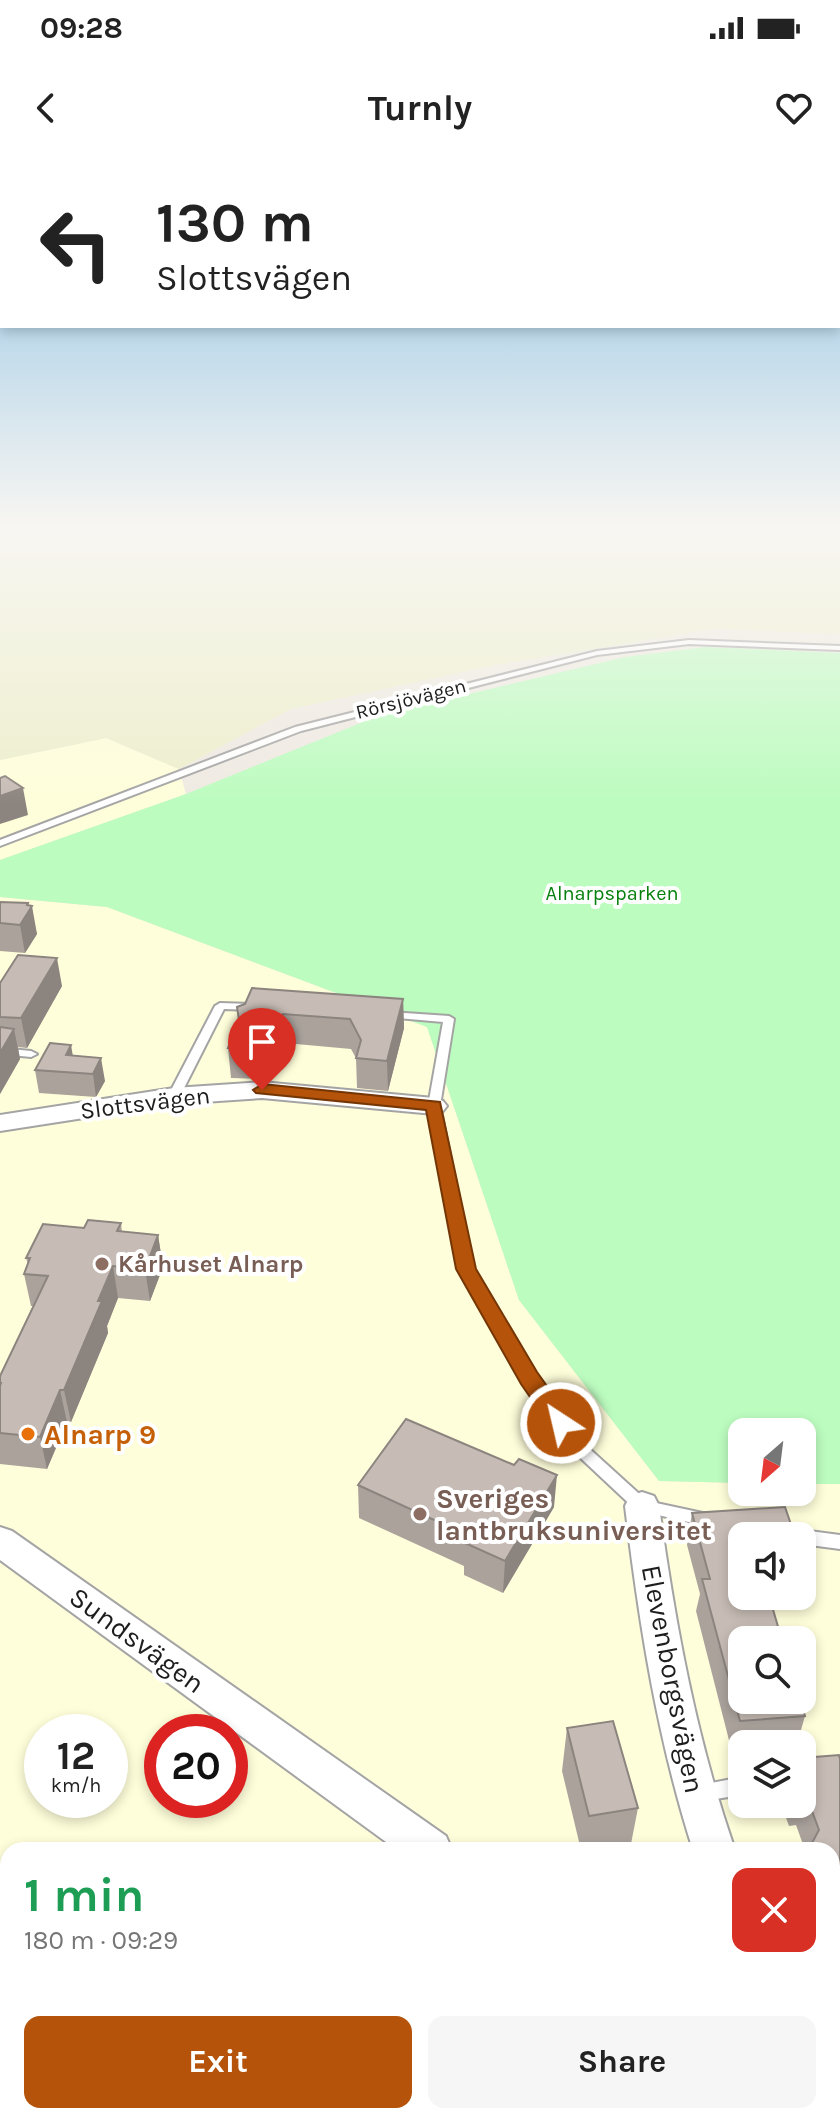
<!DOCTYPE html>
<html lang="en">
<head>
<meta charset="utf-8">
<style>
	:root { --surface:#fff; --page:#f6f6f6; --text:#222; --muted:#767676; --accent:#b45309 }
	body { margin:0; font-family:Karla,sans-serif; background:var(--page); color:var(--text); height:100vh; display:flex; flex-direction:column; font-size:30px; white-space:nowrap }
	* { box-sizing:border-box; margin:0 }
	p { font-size:26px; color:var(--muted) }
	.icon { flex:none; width:44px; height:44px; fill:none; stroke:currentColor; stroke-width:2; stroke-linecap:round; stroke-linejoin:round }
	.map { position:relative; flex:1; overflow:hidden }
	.panel { position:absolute; left:0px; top:1682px; width:840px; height:282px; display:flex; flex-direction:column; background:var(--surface); border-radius:24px 24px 0 0; box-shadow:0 4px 12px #0003 }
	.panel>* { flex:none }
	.guide { position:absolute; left:0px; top:0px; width:840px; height:168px; box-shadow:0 4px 12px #0003; background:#fff; color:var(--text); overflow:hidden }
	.needle { width:52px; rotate:208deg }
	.buttons { position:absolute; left:728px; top:1258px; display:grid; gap:16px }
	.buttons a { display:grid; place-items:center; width:88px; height:88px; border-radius:16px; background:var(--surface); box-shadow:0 4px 12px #0003; font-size:40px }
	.speed { position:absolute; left:24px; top:1554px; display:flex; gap:16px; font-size:40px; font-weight:700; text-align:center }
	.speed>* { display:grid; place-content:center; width:104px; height:104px; border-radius:50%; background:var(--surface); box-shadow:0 4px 12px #0003; line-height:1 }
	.speed small { font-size:20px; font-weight:400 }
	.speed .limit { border:12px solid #d22; background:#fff; color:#111 }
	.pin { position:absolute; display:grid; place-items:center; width:68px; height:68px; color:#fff; margin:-82px -34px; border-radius:50% 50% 50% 0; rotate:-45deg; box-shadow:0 0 8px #0007 }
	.pin .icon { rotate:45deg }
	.me { position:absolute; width:88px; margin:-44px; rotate:325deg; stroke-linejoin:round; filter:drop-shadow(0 0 6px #0008) }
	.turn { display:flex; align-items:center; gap:28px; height:168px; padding:0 24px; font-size:36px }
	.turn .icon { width:104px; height:104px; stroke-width:2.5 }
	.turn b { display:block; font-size:56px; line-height:68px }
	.round { display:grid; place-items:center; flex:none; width:84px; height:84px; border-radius:16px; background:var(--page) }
	.summary { display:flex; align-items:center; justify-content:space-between; height:136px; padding:0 24px }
	h1 { font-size:48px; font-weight:700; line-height:60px; color:#1e9e55 }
	.action { display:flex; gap:16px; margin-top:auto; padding:16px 24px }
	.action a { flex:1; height:92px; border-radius:16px; background:var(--accent); color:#fff; font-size:32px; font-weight:700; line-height:92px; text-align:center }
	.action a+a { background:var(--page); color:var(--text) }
	.status { display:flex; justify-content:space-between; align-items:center; height:56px; padding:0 40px; background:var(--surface); direction:ltr }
	.status svg { height:22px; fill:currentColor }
	header { display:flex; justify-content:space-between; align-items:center; height:104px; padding:0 24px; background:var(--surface); font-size:36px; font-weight:700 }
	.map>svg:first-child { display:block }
</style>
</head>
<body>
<div class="status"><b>09:28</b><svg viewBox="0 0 49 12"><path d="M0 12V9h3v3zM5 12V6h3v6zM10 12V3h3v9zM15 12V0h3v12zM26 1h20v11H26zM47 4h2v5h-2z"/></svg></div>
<header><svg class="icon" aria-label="back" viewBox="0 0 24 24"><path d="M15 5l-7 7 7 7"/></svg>Turnly<svg class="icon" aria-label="heart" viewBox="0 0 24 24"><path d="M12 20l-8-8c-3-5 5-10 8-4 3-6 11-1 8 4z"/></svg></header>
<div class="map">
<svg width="840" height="1963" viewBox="0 0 840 1963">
	<rect width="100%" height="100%" fill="#efeae2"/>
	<path fill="#fffeda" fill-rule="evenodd" d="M106 578 179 609 186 634 0 700V600Z
		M0 737 107 747 427 867 519 1140 659 1321 742 1323V1332H802V1324H840V1963H0ZM742 1376H802V1436H742ZM742 1480H802V1540H742ZM42 1572H110V1640H42ZM162 1572H230V1640H162ZM742 1584H802V1644H742ZM8 1690H832V1956H8Z"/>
	<path fill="#edefcc" d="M0 369H840V474L713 469 496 505 291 549 179 609 106 578 0 600Z"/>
	<path fill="#bcfcbf" d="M705 487 840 493V1324H802V1272H742V1323L659 1321 519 1140 427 867 107 747 0 737V700L186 634 380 555 625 497Z"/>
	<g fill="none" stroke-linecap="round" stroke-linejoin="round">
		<g stroke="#a4a4a4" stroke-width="4">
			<path id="lane" d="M689 480 840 486V490L689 484 597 495 301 571 0 686V680L295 567 597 491Z
				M220 843 252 844 257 847 252 850 224 849 180 936 174 940 170 938 168 936 215 846Z
				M390 852 449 856 454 859 440 946 473 1109 534 1214 582 1282 647 1341 712 1355 714 1360 712 1365 706 1366 636 1350 572 1290 524 1222 459 1109 428 946 443 862 386 857 385 855 386 853Z
				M0 888 31 891 37 894 31 897 0 894Z
				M802 1370 840 1375V1389L802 1384V1376H795L796 1372Z
				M742 1617V1635L702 1641 696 1638 693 1632 696 1626Z"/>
		</g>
		<g stroke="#a4a4a4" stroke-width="4">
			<path id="street" d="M262 922 434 938 443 941 447 946 443 951 434 954 262 938 174 944 0 971V955L174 928Z
				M642 1332 654 1336 659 1346C675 1463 696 1578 735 1690H693C657 1578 639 1463 625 1346L630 1336Z
				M0 1367 12 1371 446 1676 452 1690H397L0 1400Z
				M832 1942 840 1950V1963H792L789 1956H832Z"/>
		</g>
		<use href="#lane" fill="#fff" fill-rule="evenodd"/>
		<use href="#street" fill="#fff" fill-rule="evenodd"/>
	</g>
	<path fill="#aba29c" d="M0 742 28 743 37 774 25 793 0 791Z
		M0 823 62 826 27 888 18 887 20 899 0 934Z
		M403 839 404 868 388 931 357 928 356 898 351 889 285 883 278 897 269 900 262 919 231 918 228 888 239 861 237 847Z
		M73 895 105 921 96 937 39 933 35 910Z
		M121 1063 122 1072 158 1075 163 1107 150 1141 118 1138 107 1166 108 1173 71 1262H67L47 1309 0 1304V1216L33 1146H31L24 1114 28 1104 26 1098 84 1068Z
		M358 1325 554 1347 503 1433 464 1415V1406L359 1358Z
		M692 1353 742 1376 805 1556 797 1584H742V1591L732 1592 696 1451 700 1434 687 1385Z
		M567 1568 638 1648 630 1689 581 1690 562 1611Z
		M802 1598 840 1599V1757L832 1758V1690H805L796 1665 789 1666 781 1644H802Z"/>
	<path fill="#8b847f" d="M23 628 28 655 0 664V636Z
		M28 743 29 750 32 746 37 774 25 793 20 765Z
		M57 798 62 826 27 888 21 858Z
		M403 839 404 868 388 931 387 901Z
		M283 854 285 883 278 897 269 900 262 919 260 889 267 870Z
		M14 869 20 899 0 934V893Z
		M71 885 75 908 66 895Z
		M101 898 105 921 96 937 93 914Z
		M158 1075 163 1107 150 1141 145 1109Z
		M113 1106 118 1138 107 1166 108 1173 71 1262 64 1230 98 1141Z
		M60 1230 67 1262 47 1309 40 1277Z
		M557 1315 554 1347 503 1433 505 1401Z"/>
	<path fill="#c7bcb5" stroke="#8b847f" stroke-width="2" d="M5 616 23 628 0 636V618Z
		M0 742 28 743 27 745 32 746 20 765 0 763Z
		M18 795 57 798 21 858 0 857V823Z
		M252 828 403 839 387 901 356 898 361 880 350 859 283 854 276 867 267 870 260 889 228 888 239 860 237 847 245 844Z
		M0 867 14 869 0 893Z
		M50 883 71 885 66 895 101 898 93 914 35 910Z
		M88 1060 121 1063 117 1071 158 1075 145 1109 113 1106 98 1141H102L64 1230H60L40 1277 0 1273V1226L1 1223H0V1216L48 1116 24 1114 30 1098H26L43 1064 84 1068Z
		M406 1259 514 1305 519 1299 557 1315 505 1401 465 1383 469 1376 358 1325Z
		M785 1347 795 1376H742V1436H769L782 1480H742V1540H800L805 1556 740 1561 702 1419H710L692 1353Z
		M613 1561 638 1648 589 1656 567 1568Z
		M839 1595 840 1599V1729L834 1730 832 1724V1690H812V1683L819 1670 806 1635 802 1636V1598Z
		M111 1956H523L532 1963H105Z"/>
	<linearGradient id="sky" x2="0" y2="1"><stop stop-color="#8bc0e4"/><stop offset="0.57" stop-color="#f8f6f2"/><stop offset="1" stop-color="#f8f6f2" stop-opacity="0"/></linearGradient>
	<rect width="840" height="644" fill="url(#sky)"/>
	<path fill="#b45309" stroke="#753606" stroke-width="2" d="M262 924 440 942 476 1109 537 1212 569 1257 572 1263 569 1270 561 1272 553 1270 521 1224 456 1109 426 950 256 933 253 930Z"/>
	<g fill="#8d6e63" stroke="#fff" stroke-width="3">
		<circle cx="102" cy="1104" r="8"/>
		<circle cx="420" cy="1354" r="8"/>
	</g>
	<circle fill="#e8710a" stroke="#fff" stroke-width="3" cx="28" cy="1274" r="8"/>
	<g text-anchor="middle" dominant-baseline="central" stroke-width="8" stroke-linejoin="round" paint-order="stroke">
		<g font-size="20" fill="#1d1d1d" stroke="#fff">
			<text transform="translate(411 539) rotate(-14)">Rörsjövägen</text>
		</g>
		<g font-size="20" fill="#06800d" stroke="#fff">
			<text x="612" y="733">Alnarpsparken</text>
		</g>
		<g font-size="24" fill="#1d1d1d" stroke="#fff">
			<text transform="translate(145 943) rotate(-7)">Slottsvägen</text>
		</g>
		<g font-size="24" font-weight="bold" fill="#785e54" stroke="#fff" text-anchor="start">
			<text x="118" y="1104">Kårhuset Alnarp</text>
		</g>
		<g font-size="28" font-weight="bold" fill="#c56008" stroke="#fff" text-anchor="start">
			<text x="44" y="1274">Alnarp 9</text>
		</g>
		<g font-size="28" font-weight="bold" fill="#785e54" stroke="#fff" text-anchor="start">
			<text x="436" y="1338">Sveriges<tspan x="436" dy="32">lantbruksuniversitet</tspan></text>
		</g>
		<g font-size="28" fill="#1d1d1d" stroke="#fff">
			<text transform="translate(137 1480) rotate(36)">Sundsvägen</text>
			<text transform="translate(673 1519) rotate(79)">Elevenborgsvägen</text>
		</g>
	</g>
</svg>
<div class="buttons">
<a><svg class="needle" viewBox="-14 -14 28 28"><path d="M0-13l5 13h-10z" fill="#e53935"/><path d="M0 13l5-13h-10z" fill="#767676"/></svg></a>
<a><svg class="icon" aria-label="sound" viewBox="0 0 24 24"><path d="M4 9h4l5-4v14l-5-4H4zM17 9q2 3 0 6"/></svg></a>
<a><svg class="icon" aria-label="search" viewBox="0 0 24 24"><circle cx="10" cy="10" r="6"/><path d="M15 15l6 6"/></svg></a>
<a><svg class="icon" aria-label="layers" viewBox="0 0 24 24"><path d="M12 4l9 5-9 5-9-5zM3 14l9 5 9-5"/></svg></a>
</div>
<div class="speed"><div>12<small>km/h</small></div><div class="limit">20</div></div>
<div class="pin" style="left:262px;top:930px;background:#d93025"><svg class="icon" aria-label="arrive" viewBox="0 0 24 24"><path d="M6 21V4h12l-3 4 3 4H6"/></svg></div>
<svg class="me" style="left:561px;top:1263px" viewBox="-20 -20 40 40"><circle r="17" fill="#b45309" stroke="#fff" stroke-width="3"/><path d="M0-11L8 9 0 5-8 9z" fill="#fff"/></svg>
<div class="guide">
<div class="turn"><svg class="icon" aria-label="left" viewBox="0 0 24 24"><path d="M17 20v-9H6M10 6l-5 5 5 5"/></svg><div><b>130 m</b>Slottsvägen</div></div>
</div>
<section class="panel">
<div class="summary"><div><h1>1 min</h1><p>180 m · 09:29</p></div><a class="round" style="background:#d93025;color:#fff"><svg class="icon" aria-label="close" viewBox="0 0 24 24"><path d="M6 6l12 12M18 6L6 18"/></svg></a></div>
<div class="action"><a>Exit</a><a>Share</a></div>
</section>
</div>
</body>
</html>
